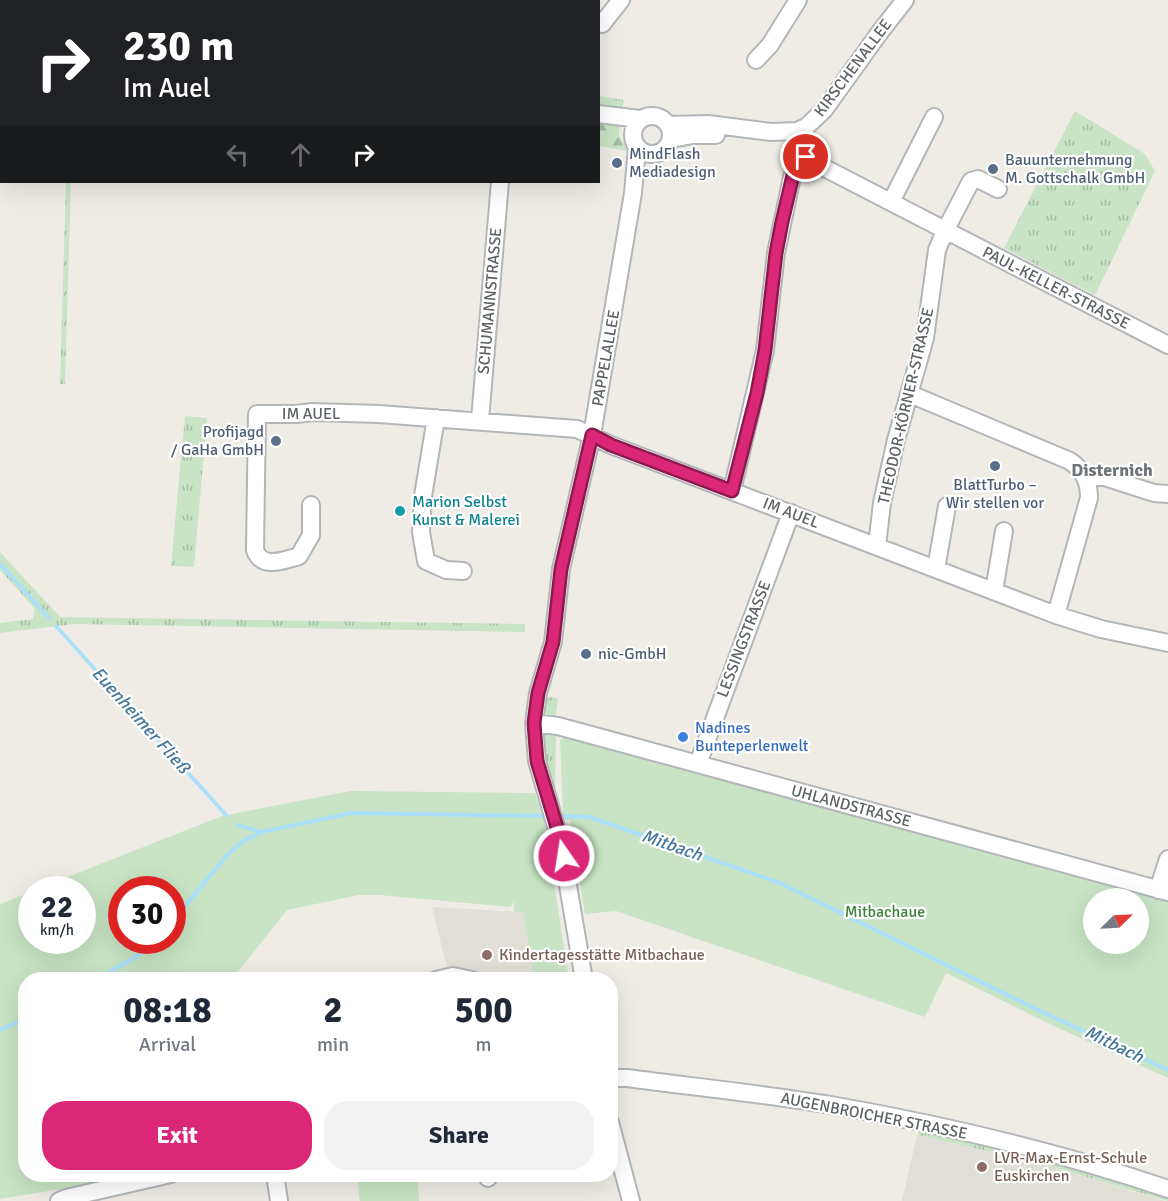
<!DOCTYPE html>
<html lang="en">
<head>
<meta charset="utf-8">
<style>
	:root { --surface:#fff; --page:#f2f2f3; --text:#1f2937; --muted:#747a83; --accent:#db2777 }
	body { margin:0; font-family:Signika,sans-serif; background:var(--page); color:var(--text); height:100vh; display:flex; flex-direction:column; font-size:22px; white-space:nowrap }
	* { box-sizing:border-box; margin:0 }
	p { font-size:20px; color:var(--muted) }
	.icon { flex:none; width:33px; height:33px; fill:none; stroke:currentColor; stroke-width:2; stroke-linecap:round; stroke-linejoin:round }
	.map { position:relative; flex:1; overflow:hidden }
	.side { position:absolute; left:18px; top:972px; width:600px; height:210px; display:flex; flex-direction:column; background:var(--surface); border-radius:24px; box-shadow:0 6px 24px #0002 }
	.side>* { flex:none }
	.hud { position:absolute; left:0px; top:0px; width:600px; height:183px; box-shadow:0 6px 24px #0002; background:#202124; color:#fff; overflow:hidden }
	.needle { width:39px; rotate:66deg }
	.buttons { position:absolute; left:1083px; top:888px; display:grid; gap:12px }
	.buttons a { display:grid; place-items:center; width:66px; height:66px; border-radius:50%; background:var(--surface); box-shadow:0 6px 24px #0002; font-size:30px }
	.speed { position:absolute; left:18px; top:876px; display:flex; gap:12px; font-size:30px; font-weight:700; text-align:center }
	.speed>* { display:grid; place-content:center; width:78px; height:78px; border-radius:50%; background:var(--surface); box-shadow:0 6px 24px #0002; line-height:1 }
	.speed small { font-size:15px; font-weight:400 }
	.speed .limit { border:9px solid #d22; background:#fff; color:#111 }
	.pin { position:absolute; display:grid; place-items:center; width:51px; height:51px; color:#fff; margin:-26px; border:3px solid #fff; border-radius:50%; box-shadow:0 2px 6px #0007 }
	.me { position:absolute; width:66px; margin:-33px; rotate:347deg; stroke-linejoin:round; filter:drop-shadow(0 0 4px #0008) }
	.turn { display:flex; align-items:center; gap:21px; height:126px; padding:0 24px; font-size:27px }
	.turn .icon { width:78px; height:78px; stroke-width:2.5 }
	.turn b { display:block; font-size:42px; line-height:51px }
	.lanes { display:flex; align-items:center; height:57px; padding:0 24px; background:#0003; justify-content:center; gap:30px; direction:ltr }
	.lanes .off { opacity:.35 }
	.eta { display:flex; justify-content:space-evenly; align-items:center; height:102px; text-align:center }
	.eta b { font-size:36px; font-weight:800; line-height:42px }
	.button { display:flex; gap:12px; margin-top:auto; padding:12px 24px }
	.button a { flex:1; height:69px; border-radius:24px; background:var(--accent); color:#fff; font-size:24px; font-weight:800; line-height:69px; text-align:center }
	.button a+a { background:var(--page); color:var(--text) }
	.map>svg:first-child { display:block }
</style>
</head>
<body>
<div class="map">
<svg width="1168" height="1201" viewBox="0 0 1168 1201">
	<defs>
		<pattern id="grass-tufts" width="24" height="20" patternUnits="userSpaceOnUse" patternTransform="scale(1.5)"><rect width="24" height="20" fill="#c8e4c4"/><path d="M3 7l-1-3M5 7V3M7 7l1-3M15 17l-1-3M17 17v-4M19 17l1-3" fill="none" stroke="#a6bca3"/></pattern>
		<pattern id="forest-firs" width="22" height="20" patternUnits="userSpaceOnUse" patternTransform="scale(1.5)"><rect width="22" height="20" fill="#c8e4c4"/><path d="M5 1l3.5 6h-7zM16 11l3.5 6h-7z" fill="#a6bca3"/></pattern>
	</defs>
	<rect width="100%" height="100%" fill="#efece6"/>
	<path fill="#e1ddd7" d="M432 907 523 912 534 979H489L474 971 447 968Z
		M917 1135 1032 1161 1165 1201H902Z"/>
	<path fill="url(#grass-tufts)" d="M599 96 624 100 622 111 599 110Z
		M1075 111 1145 154 1155 171 1095 295 1004 248Z
		M66 182H71L65 384H60Z
		M185 416 207 418 194 567 171 566Z
		M0 552 60 617 525 624V632L75 624 0 633V623L33 619 35 609 0 570Z
		M549 697 558 698 555 719 550 718 544 712V699Z
		M549 731 556 733 555 797 544 765 542 737Z
		M921 1129 1056 1162 1168 1196V1201L1032 1161 917 1135Z"/>
	<path fill="url(#forest-firs)" d="M598 118 616 124 620 127 619 136 628 151 599 146Z"/>
	<path fill="#c8e4c4" fill-rule="evenodd" d="M567 735 1168 898V1078L1052 1025 946 973 925 1017 616 911 585 914 570 820H544L569 979H534L523 913 514 912V902L510 907 379 895H359L287 910 232 979 26 980V1174L97 1175 98 1183 0 1199V904L31 892 32 940H82V890L37 889 222 816 350 791 535 793 541 812H563L560 740ZM122 890H172V940H122ZM1094 898H1138V944H1094Z
		M357 1175H417L419 1201H360Z"/>
	<g fill="none" stroke-linecap="round" stroke-linejoin="round">
		<path stroke="#abe0fa" stroke-width="4" d="M0 75H2
			M0 94H2
			M0 564 49 618
			M56 626 226 815
			M558 816 589 817 780 883 1038 1010 1168 1070
			M238 825 260 832
			M172 922 228 854 243 841 262 832 351 813 547 816
			M95 980 153 947 158 940
			M0 1030 26 1019"/>
		<g stroke="#b3b6b9" stroke-width="20">
			<path id="minor" d="M505 0V2
				M302 2V0
				M378 2V0
				M602 24 621 0
				M756 60 770 45 798 0
				M0 84H2
				M598 114 640 119
				M633 135a19 19 0 1 1 38 0a19 19 0 1 1-38 0Z
				M669 125 708 124 771 132 797 131 806 127 824 110 880 32 905 0
				M797 131C800 144 802 156 815 163L1168 345
				M671 139 693 135H716
				M891 202 934 117
				M910 394 1070 461C1084 471 1089 481 1089 498L1056 615
				M436 418 423 496 421 532 426 561 446 570 463 571
				M480 420 500 182
				M1086 477H1104L1154 493 1168 494
				M732 491 765 350 776 253 792 177 798 165 806 157
				M311 505V535L299 556C284 560 262 570 255 550L257 414H296L312 412 379 414 577 429 611 445 1056 615 1101 629 1168 643
				M877 546 882 503 896 440 925 338 937 250 945 231 971 181 978 179 998 189
				M936 569 947 506
				M994 591 1004 531
				M534 723 558 726 1168 892
				M698 764 791 513
				M1158 890 1168 859
				M436 980 453 976 472 980
				M584 980 561 844 537 761 534 723 538 693 553 642 561 569 592 435 633 193 637 147
				M610 1078H627C695 1087 764 1094 831 1105 945 1125 1059 1152 1168 1189
				M610 1122 631 1201
				M275 1174 279 1201
				M487 1174 488 1178
				M59 1201 66 1198 171 1174"/>
		</g>
		<use href="#minor" stroke="#fff" stroke-width="16"/>
	</g>
	<g fill="none" stroke-linecap="round" stroke-linejoin="round">
		<g stroke="#8e194d" stroke-width="15">
			<path id="route" d="M564 856 556 824 537 761 534 723 538 693 553 642 561 569 592 435 611 445 732 491 757 393 765 350 776 253 782 222 794 171 806 157"/>
		</g>
		<use href="#route" stroke="#db2777" stroke-width="10"/>
	</g>
	<g fill="#5c6f8a" stroke="#fff" stroke-width="2">
		<circle cx="617" cy="163" r="6"/>
		<circle cx="993" cy="169" r="6"/>
		<circle cx="276" cy="441" r="6"/>
		<circle cx="995" cy="466" r="6"/>
		<circle cx="586" cy="654" r="6"/>
	</g>
	<circle fill="#0f9aa8" stroke="#fff" stroke-width="2" cx="400" cy="511" r="6"/>
	<circle fill="#3f7fe0" stroke="#fff" stroke-width="2" cx="683" cy="737" r="6"/>
	<g fill="#8d6e63" stroke="#fff" stroke-width="2">
		<circle cx="487" cy="955" r="6"/>
		<circle cx="982" cy="1167" r="6"/>
	</g>
	<g text-anchor="middle" dominant-baseline="central" stroke-width="4.5" stroke-linejoin="round" paint-order="stroke">
		<g font-size="16" fill="#5d6265" stroke="#fff">
			<text transform="translate(853 68) rotate(-53)">KIRSCHENALLEE</text>
			<text transform="translate(1056 288) rotate(27)">PAUL-KELLER-STRASSE</text>
			<text transform="translate(490 301) rotate(-85)">SCHUMANNSTRASSE</text>
			<text transform="translate(606 358) rotate(-80)">PAPPELALLEE</text>
			<text transform="translate(906 406) rotate(-77)">THEODOR-KÖRNER-STRASSE</text>
			<text x="311" y="414">IM AUEL</text>
			<text transform="translate(791 513) rotate(21)">IM AUEL</text>
			<text transform="translate(744 639) rotate(-69)">LESSINGSTRASSE</text>
			<text transform="translate(851 806) rotate(15)">UHLANDSTRASSE</text>
			<text transform="translate(874 1116) rotate(11)">AUGENBROICHER STRASSE</text>
		</g>
		<g font-size="16" fill="#4e5e75" stroke="#fff" text-anchor="start">
			<text x="629" y="154">MindFlash<tspan x="629" dy="18">Mediadesign</tspan></text>
			<text x="1005" y="160">Bauunternehmung<tspan x="1005" dy="18">M. Gottschalk GmbH</tspan></text>
			<text x="264" y="432" text-anchor="end">Profijagd<tspan x="264" dy="18">/ GaHa GmbH</tspan></text>
			<text x="995" y="485" text-anchor="middle">BlattTurbo –<tspan x="995" dy="18">Wir stellen vor</tspan></text>
			<text x="598" y="654">nic-GmbH</text>
		</g>
		<g font-size="16" fill="#0d838f" stroke="#fff" text-anchor="start">
			<text x="412" y="502">Marion Selbst<tspan x="412" dy="18">Kunst &amp; Malerei</tspan></text>
		</g>
		<g font-size="16" fill="#366cbe" stroke="#fff" text-anchor="start">
			<text x="695" y="728">Nadines<tspan x="695" dy="18">Bunteperlenwelt</tspan></text>
		</g>
		<g font-size="16" fill="#3f803a" stroke="#fff">
			<text x="885" y="912">Mitbachaue</text>
		</g>
		<g font-size="16" fill="#785e54" stroke="#fff" text-anchor="start">
			<text x="499" y="955">Kindertagesstätte Mitbachaue</text>
			<text x="994" y="1158">LVR-Max-Ernst-Schule<tspan x="994" dy="18">Euskirchen</tspan></text>
		</g>
		<g font-size="18" font-weight="bold" fill="#6e7477" stroke="#fff">
			<text x="1112" y="470">Disternich</text>
		</g>
		<g font-size="18" font-style="italic" fill="#42779a" stroke="#fff">
			<text transform="translate(141 720) rotate(48)">Euenheimer Fließ</text>
			<text transform="translate(672 845) rotate(19)">Mitbach</text>
			<text transform="translate(1114 1044) rotate(26)">Mitbach</text>
		</g>
	</g>
</svg>
<div class="buttons">
<a><svg class="needle" viewBox="-14 -14 28 28"><path d="M0-13l5 13h-10z" fill="#e53935"/><path d="M0 13l5-13h-10z" fill="#747a83"/></svg></a>
</div>
<div class="speed"><div>22<small>km/h</small></div><div class="limit">30</div></div>
<div class="pin" style="left:806px;top:157px;background:#d93025"><svg class="icon" aria-label="arrive" viewBox="0 0 24 24"><path d="M6 21V4h12l-3 4 3 4H6"/></svg></div>
<svg class="me" style="left:564px;top:856px" viewBox="-20 -20 40 40"><circle r="17" fill="#db2777" stroke="#fff" stroke-width="3"/><path d="M0-11L8 9 0 5-8 9z" fill="#fff"/></svg>
<div class="hud">
<div class="turn"><svg class="icon" aria-label="right" viewBox="0 0 24 24"><path d="M7 20v-9h11M14 6l5 5-5 5"/></svg><div><b>230 m</b>Im Auel</div></div>
<div class="lanes"><svg class="icon off" aria-label="left" viewBox="0 0 24 24"><path d="M17 20v-9H6M10 6l-5 5 5 5"/></svg><svg class="icon off" aria-label="ahead" viewBox="0 0 24 24"><path d="M12 20V5M6 11l6-6 6 6"/></svg><svg class="icon" aria-label="right" viewBox="0 0 24 24"><path d="M7 20v-9h11M14 6l5 5-5 5"/></svg></div>
</div>
<section class="side">
<div class="eta">
<div><b>08:18</b><p>Arrival</p></div>
<div><b>2</b><p>min</p></div>
<div><b>500</b><p>m</p></div>
</div>
<div class="button"><a>Exit</a><a>Share</a></div>
</section>
</div>
</body>
</html>
